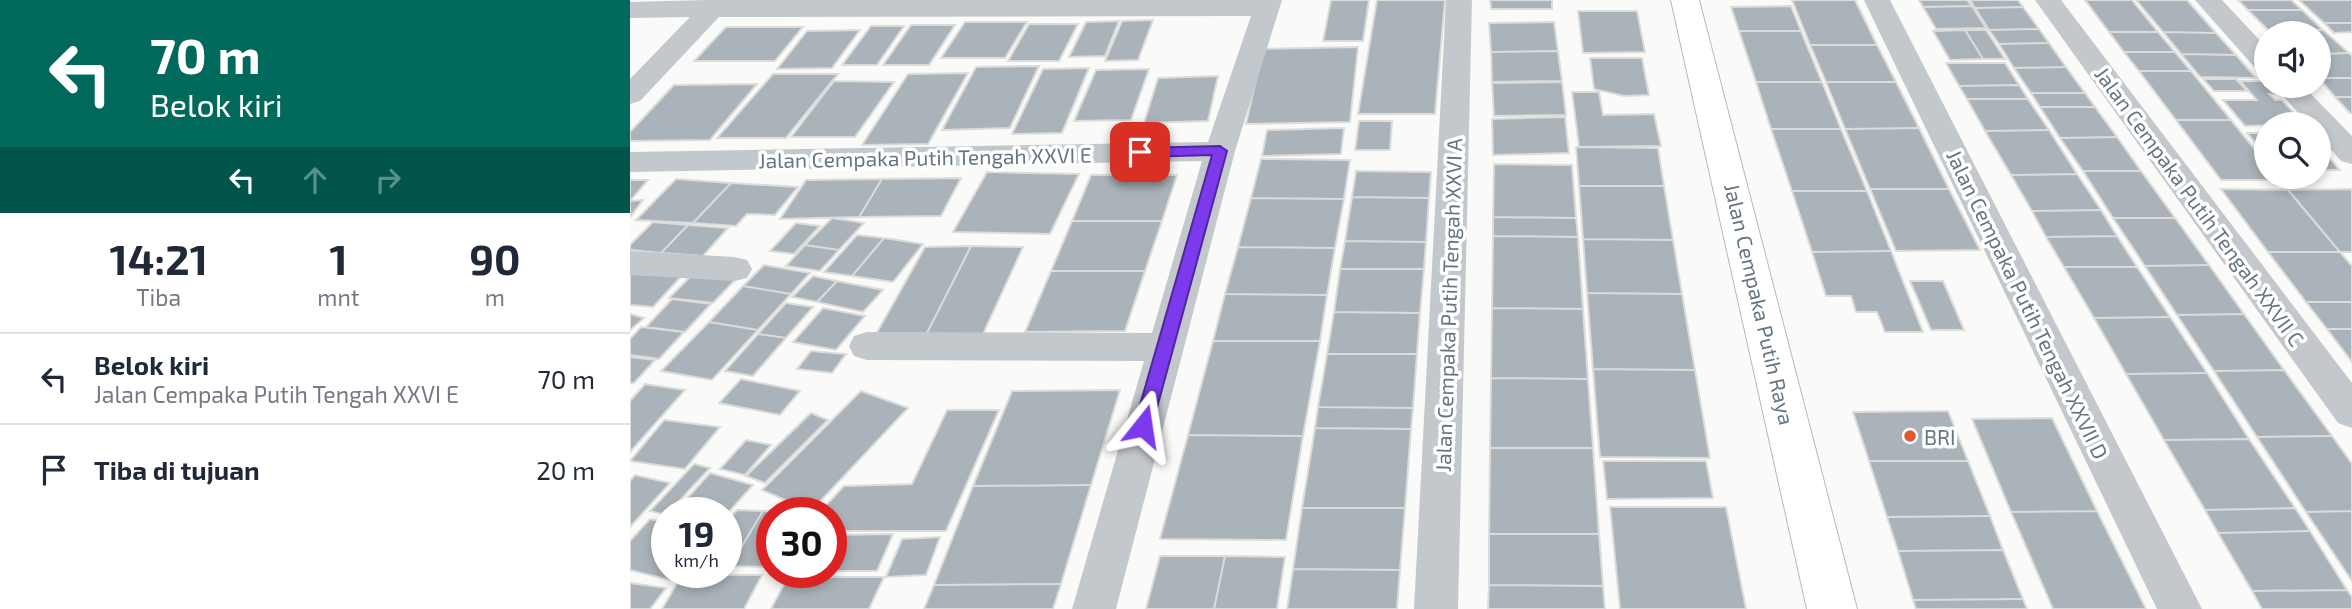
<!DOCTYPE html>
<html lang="id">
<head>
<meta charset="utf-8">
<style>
	:root { --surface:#fff; --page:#f2f2f3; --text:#1f2937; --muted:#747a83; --line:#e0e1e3 }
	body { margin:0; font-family:"Exo 2",sans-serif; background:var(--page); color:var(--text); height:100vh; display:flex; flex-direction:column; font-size:26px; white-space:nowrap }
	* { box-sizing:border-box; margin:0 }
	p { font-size:23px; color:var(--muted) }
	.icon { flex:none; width:38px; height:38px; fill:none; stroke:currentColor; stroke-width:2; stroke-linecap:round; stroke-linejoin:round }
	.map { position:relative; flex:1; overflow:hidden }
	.panel { display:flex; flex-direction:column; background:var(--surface); width:630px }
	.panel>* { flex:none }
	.banner { background:#00695c; color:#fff; overflow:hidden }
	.tools { position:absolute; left:1624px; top:21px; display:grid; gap:14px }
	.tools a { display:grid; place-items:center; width:77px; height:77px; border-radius:50%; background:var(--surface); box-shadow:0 4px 10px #0003; font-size:35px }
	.speed { position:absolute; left:21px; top:497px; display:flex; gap:14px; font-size:35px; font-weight:700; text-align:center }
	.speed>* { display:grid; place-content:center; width:91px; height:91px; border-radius:50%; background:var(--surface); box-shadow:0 4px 10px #0003; line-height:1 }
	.speed small { font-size:18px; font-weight:400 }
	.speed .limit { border:10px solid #d22; background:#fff; color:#111 }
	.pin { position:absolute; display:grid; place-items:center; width:60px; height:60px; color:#fff; margin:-30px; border-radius:14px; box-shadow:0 4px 10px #0006 }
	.me { position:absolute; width:77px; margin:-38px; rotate:15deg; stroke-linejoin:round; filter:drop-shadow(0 0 5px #0008) }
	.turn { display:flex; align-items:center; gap:24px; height:147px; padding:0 35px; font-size:32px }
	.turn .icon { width:91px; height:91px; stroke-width:2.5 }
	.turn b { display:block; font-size:49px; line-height:60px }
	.lanes { display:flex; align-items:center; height:66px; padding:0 35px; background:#0003; justify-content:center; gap:35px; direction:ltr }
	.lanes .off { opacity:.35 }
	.eta { display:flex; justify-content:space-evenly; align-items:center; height:119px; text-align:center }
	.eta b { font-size:42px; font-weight:700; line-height:49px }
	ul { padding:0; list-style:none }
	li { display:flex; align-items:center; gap:21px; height:91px; padding:0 35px; border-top:2px solid var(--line) }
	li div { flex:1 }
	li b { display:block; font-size:26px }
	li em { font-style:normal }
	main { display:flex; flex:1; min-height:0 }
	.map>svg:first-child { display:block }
</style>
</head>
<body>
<main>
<section class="panel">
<div class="banner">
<div class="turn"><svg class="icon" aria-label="left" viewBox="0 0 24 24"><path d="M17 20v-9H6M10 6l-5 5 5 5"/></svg><div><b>70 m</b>Belok kiri</div></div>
<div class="lanes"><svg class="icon" aria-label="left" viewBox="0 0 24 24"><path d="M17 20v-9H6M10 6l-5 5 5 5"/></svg><svg class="icon off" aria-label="ahead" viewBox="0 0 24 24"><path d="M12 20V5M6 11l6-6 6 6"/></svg><svg class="icon off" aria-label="right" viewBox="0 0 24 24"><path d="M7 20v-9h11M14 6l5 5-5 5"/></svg></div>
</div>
<div class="eta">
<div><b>14:21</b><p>Tiba</p></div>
<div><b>1</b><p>mnt</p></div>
<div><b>90</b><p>m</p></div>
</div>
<ul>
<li><svg class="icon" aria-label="left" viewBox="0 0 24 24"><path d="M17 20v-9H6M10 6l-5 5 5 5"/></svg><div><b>Belok kiri</b><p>Jalan Cempaka Putih Tengah XXVI E</p></div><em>70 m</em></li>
<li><svg class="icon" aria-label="arrive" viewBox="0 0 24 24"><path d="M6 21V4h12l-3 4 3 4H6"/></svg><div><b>Tiba di tujuan</b></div><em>20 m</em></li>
</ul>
</section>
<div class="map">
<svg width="1722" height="609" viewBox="0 0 1722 609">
	<rect width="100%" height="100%" fill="#fafaf8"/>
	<path fill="#aab3b9" stroke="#dcdcda" stroke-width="2" d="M701 0H739L733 41H693Z
		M747 0H815L805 114H728Z
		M860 0H922V9H861Z
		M1162 0H1225L1247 45H1180Z
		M1289 0H1337L1342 6 1293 7Z
		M1340 0H1388L1393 7 1345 8Z
		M1455 0H1502L1528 32H1479Z
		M1506 0H1557L1586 33 1533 32Z
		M1608 0H1661L1672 10H1618Z
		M1669 0H1722V23H1694Z
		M1161 6 1171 31H1109L1101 7Z
		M1342 6 1356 28 1306 29 1293 7Z
		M1393 7 1409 29 1359 30 1345 8Z
		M1618 10H1672L1693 30H1638Z
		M948 11H1007L1015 52 953 53Z
		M523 20 508 60 475 61 492 21Z
		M489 21 475 56 439 57 456 22Z
		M335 22H397L375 58H311Z
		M924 22 928 51 861 52 859 23Z
		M1694 23H1722V32L1704 33Z
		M399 24H448L429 61H378Z
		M281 25H325L299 65H253Z
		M241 26H274L247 65H212Z
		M96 27H173L145 61H64Z
		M1409 29 1419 43 1369 44 1359 30Z
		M230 30 202 68 147 69 177 31Z
		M1335 30 1353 59 1320 60 1303 31Z
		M1335 30H1356L1375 59H1353Z
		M1638 30H1693L1719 53 1689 54V33H1641Z
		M1109 31H1171L1192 82H1126Z
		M1479 32H1528L1545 52H1494Z
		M1533 32 1586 33 1606 55 1551 54Z
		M1419 43 1436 67 1384 68 1369 44Z
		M1180 45H1247L1266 82H1196Z
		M728 47 720 122 616 124 633 49Z
		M928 51 932 81 862 82 861 52Z
		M1494 52H1545L1561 71H1509Z
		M1719 53 1722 56V78H1689V54Z
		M1551 54 1606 55 1626 78 1570 77Z
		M960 58H1012L1019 95 994 96 964 89Z
		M1316 63H1375L1389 85 1329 86Z
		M409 66 380 128 312 130 346 67Z
		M1436 67 1455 93H1401L1384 68Z
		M459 68 432 133 382 134 413 69Z
		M519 69 501 120 444 121 466 70Z
		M1509 71H1561L1601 120H1546Z
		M338 73 298 144 232 145 278 74Z
		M143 74H208L156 138H87Z
		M588 76 578 121 514 123 528 78Z
		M1689 78H1722V97H1705Z
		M1573 79H1606L1617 91H1584Z
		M204 81 264 82 225 137H161Z
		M1610 81H1636V86H1652L1659 94H1639L1645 100H1652L1674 124 1615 126 1593 100H1627Z
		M932 82 936 115 864 116 862 83Z
		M1126 82H1192L1211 129H1141Z
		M1196 82H1266L1289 128 1215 129Z
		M127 84 80 140 0 141V132L44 85Z
		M1389 85 1398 99H1337L1329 86Z
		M942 92H969L973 115 1024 114 1031 146 949 147Z
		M1401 93H1455L1465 107H1410Z
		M1705 97H1722V113H1720Z
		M1337 99H1398L1419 130 1355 131Z
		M1410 107H1465L1487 137 1430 138Z
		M935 117 939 153 863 155 862 119Z
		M1546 120H1601L1636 163V177H1647L1650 180H1591Z
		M729 121H762L760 150H725Z
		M714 128 711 154 632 156 637 130Z
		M1289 128 1319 189H1240L1215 129Z
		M1141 129H1211L1237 191H1162Z
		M1419 130 1447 174 1381 175 1355 131Z
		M1617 133H1636V156Z
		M1487 137 1511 171H1453L1430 138Z
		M1689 146 1710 170H1689Z
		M946 147 1028 148 1034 186H949Z
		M631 159 720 160 714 199 621 198Z
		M864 164 942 165 946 218 863 217Z
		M726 171 801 172 799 198 722 197Z
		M1453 171H1511L1545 218H1483Z
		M357 172 449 174 420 234 323 232Z
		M1447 174 1471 210 1402 211 1381 175Z
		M461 175H547L532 221H442Z
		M331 178 311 216 229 217 252 179Z
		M46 179 101 183 63 223 6 220Z
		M252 179 229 217 150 219 176 180Z
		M0 180H18L0 201 13 200 0 217Z
		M101 183 168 187 145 215 117 214 106 226 63 223Z
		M949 186H1034L1043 240 953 239Z
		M1240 189H1319L1350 250 1266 251Z
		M1591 189 1658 190 1710 252H1638Z
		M1722 189V252H1710L1658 190Z
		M1162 191H1237L1261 251 1182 252Z
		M722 197 799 198 796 242 715 241Z
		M621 198 714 199 705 248 608 247Z
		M1471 210 1487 236 1416 237 1402 211Z
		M863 217 946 218 948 237 863 236Z
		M202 218 234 223 209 250 175 245Z
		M1483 218H1545L1579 265 1515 266Z
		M442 221H532L515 271H421Z
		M23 222 58 225 31 253 0 250V245Z
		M166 223 190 226 164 254 140 251Z
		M58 225 98 228 73 256 31 253Z
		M227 235 254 238 222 276 194 272Z
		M863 236 948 237 953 309 862 308Z
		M1487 236 1507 267H1434L1416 237Z
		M254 238 293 244 263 282 222 276Z
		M953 239 1043 240 1052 294 957 293Z
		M715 241 796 242 794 269H710Z
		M175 245 209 250 190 271 156 266Z
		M341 246 291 345H240L295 247Z
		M341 246 393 247 348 345H291Z
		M608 247 705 248 697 295 595 294Z
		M1261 251 1293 332H1255L1247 312H1226L1221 296H1196L1182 252Z
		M1638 252H1710L1722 266V302H1676Z
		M134 265 180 273 161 294 113 286Z
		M1579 265 1614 314 1547 315 1515 266Z
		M1434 267H1507L1540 317 1464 318Z
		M710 269H794L790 313 704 312Z
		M57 270 23 307 0 305V271Z
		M67 270 110 275 83 303 39 298Z
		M421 271H515L495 331 395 332Z
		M183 276 207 281 187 302 162 297Z
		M207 281 253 290 233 312 187 302Z
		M1280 281H1313L1334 330H1301Z
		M113 286 161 294 128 330 79 322Z
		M957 293 1052 294 1065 370 963 369Z
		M595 294 697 295 690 341H583Z
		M42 299 81 304 55 332 16 327Z
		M1676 302H1722V329H1697Z
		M156 303 183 307 156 338 128 334Z
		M193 308 235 316 206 350 163 342Z
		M862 308 953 309 958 379 861 378Z
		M704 312 790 313 787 354H697Z
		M0 314 14 318 0 330Z
		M1614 314 1654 370 1584 371 1547 315Z
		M1540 317 1577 373 1496 374 1464 318Z
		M79 322 128 330 82 380 31 371Z
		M11 327 54 332 29 359 0 355V339Z
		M1697 329H1722V362Z
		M128 334 156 338 123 376 95 371Z
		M583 341H690L673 436 558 435Z
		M181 351 216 354 202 373 167 369Z
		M697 354H787L783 408 688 407Z
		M0 357 25 360 4 383H0Z
		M963 369 1065 370 1080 458 970 457Z
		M1654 370 1702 436 1627 437 1584 371Z
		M1577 373 1619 439 1534 440 1496 374Z
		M861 378 958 379 963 448H860Z
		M111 379 170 391 150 415 89 403Z
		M15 384 55 390 0 452V401Z
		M490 390 461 485 343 486 382 391Z
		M231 391 278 408 181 511 132 490Z
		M688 407 783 408 781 429 685 428Z
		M317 410H369L316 531H201V513H189L214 486 282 484Z
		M1318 411 1338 461H1239L1223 412Z
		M181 413 198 420 135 483 116 476Z
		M1422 418 1467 511 1381 512 1342 419Z
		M34 420 90 427 55 469 0 461Z
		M685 428 781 429 775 508H672Z
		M558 435 673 436 656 540 530 539Z
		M1702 436 1722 464V511L1676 512 1627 437Z
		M1619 439 1665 508 1575 510 1534 440Z
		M116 440 141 445 115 475 90 469Z
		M860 448H963L969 534H859Z
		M973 461H1076L1083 498 977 499Z
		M1239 461H1338L1360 516 1257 517Z
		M64 464 80 468 36 515 20 511Z
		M80 473 123 485 96 515V513H44Z
		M5 475 40 483 0 527V481Z
		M461 485 431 584 304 585 343 486Z
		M980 507H1096L1116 609H990Z
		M672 508H775L770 570 663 569Z
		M1665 508 1680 531 1588 533 1575 510Z
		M107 510 133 511 100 566 96 565V522Z
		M133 511H169L142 513V559L138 567 100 566Z
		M1467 511 1516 609H1423L1381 512Z
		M1722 511V581L1676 512Z
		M1360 516 1373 550 1268 551 1257 517Z
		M20 519 37 523V572H46L39 580 0 570V541Z
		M1680 531 1717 590 1622 591 1588 533Z
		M263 534 247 571H201V535Z
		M859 534H969L973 586 859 585Z
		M310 537 296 575 256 577 272 539Z
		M1373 550 1393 599 1283 600 1268 551Z
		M530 556H595L584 609H516Z
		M595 556 655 557 647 609H584Z
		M663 569 770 570 767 609H657Z
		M52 575H132L114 609H32Z
		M158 577H254L239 609H141Z
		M0 583 36 588 20 609H0Z
		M431 584 423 609H294L304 585Z
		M859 585 973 586 975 609H858Z
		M1717 590 1722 597V609H1632L1622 591Z
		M1393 599 1397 609H1286L1283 600Z"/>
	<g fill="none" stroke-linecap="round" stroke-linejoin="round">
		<g stroke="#b3babf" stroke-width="2">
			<path id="secondary" d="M1041 0H1069L1227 609H1177Z"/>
		</g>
		<path fill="#c3c8cc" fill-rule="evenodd" d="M77 0H652L605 151 486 609H442L514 361 237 360 224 356 219 346 224 336 237 332 522 333 572 161 0 172V152L578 142 621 16 89 17 10 101 0 104V79L60 17 0 18V2Z
			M816 0H842L828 609H784Z
			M1234 0H1260L1572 609H1527Z
			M1405 0H1431L1722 383V428L1708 423Z
			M1565 0H1592L1636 47V71L1626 69Z
			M1644 86H1673L1722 136V164L1711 161 1689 136V124H1678Z
			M0 251 105 257 117 260 122 269 117 278 105 281 0 275Z"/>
		<use href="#secondary" fill="#fff" fill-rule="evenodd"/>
	</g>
	<path fill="#7c3aed" stroke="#51269a" stroke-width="2" d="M590 146 597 151 522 426 513 433 504 426 582 155 510 157 503 152 510 148Z"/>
	<circle fill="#e4572e" stroke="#fff" stroke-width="2.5" cx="1280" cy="436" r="7"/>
	<g text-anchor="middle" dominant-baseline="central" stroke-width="7" stroke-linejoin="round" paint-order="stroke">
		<g font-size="21" fill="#657683" stroke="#fff">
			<text transform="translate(295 157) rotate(-1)">Jalan Cempaka Putih Tengah XXVI E</text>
			<text transform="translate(1570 206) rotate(54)">Jalan Cempaka Putih Tengah XXVII C</text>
			<text transform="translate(1130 304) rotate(77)">Jalan Cempaka Putih Raya</text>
			<text transform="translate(1398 304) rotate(64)">Jalan Cempaka Putih Tengah XXVII D</text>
			<text transform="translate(818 305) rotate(-88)">Jalan Cempaka Putih Tengah XXVI A</text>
		</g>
		<g font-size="21" fill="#657683" stroke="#fff" text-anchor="start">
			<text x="1294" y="436">BRI</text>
		</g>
	</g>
</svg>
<div class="tools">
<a><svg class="icon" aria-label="sound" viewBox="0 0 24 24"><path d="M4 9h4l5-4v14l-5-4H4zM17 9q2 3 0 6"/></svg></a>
<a><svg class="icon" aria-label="search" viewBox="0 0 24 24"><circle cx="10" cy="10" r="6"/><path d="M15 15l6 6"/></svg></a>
</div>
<div class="speed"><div>19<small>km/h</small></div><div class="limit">30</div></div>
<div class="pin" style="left:510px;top:152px;background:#d93025"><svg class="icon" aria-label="arrive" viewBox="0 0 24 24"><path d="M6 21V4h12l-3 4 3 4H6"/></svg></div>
<svg class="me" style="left:513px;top:426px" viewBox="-20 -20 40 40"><path d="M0-17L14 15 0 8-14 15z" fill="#7c3aed" stroke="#fff" stroke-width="4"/></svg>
</div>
</main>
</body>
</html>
